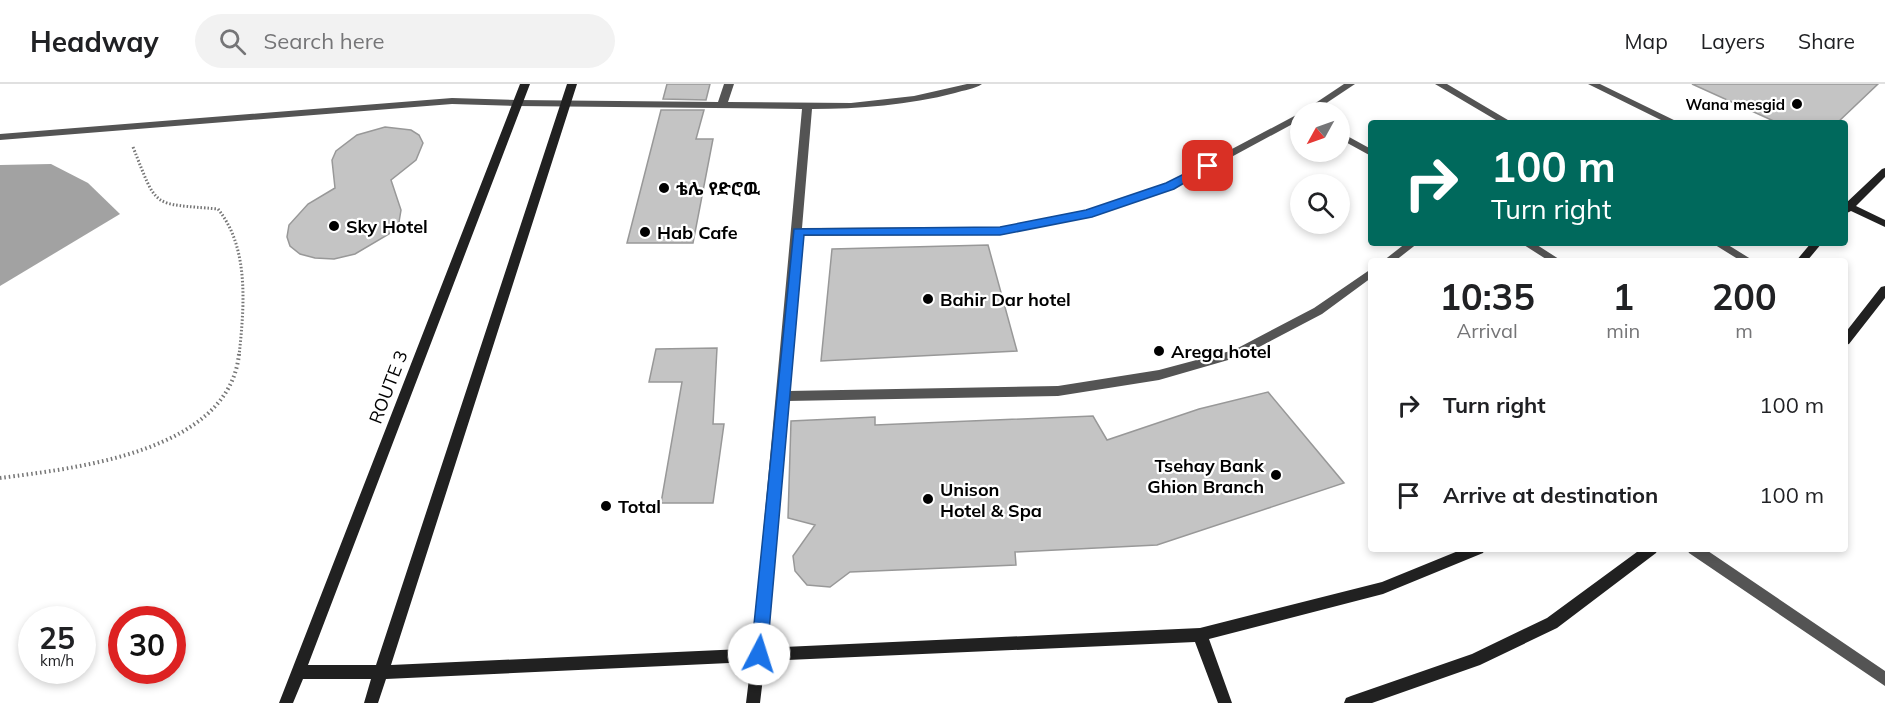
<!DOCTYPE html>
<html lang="en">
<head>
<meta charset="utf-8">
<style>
	:root { --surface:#fff; --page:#f2f2f2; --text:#202124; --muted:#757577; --line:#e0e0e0 }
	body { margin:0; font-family:Mulish,"Noto Sans Ethiopic",sans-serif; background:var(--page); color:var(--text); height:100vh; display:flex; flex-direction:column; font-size:22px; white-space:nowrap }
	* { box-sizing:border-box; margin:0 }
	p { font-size:20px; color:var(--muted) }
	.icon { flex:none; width:33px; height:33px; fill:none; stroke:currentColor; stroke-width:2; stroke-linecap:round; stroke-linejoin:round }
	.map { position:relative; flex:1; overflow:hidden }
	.side { position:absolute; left:1368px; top:174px; width:480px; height:294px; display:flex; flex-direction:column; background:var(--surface); border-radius:6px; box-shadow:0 3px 9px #0003 }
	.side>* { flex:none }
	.guide { position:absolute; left:1368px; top:36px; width:480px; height:126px; border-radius:6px; box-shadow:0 3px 9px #0003; background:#00695c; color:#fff; overflow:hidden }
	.needle { width:39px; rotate:230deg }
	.buttons { position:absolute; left:1290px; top:18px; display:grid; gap:12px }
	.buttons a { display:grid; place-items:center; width:60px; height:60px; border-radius:50%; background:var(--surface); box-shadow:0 3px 9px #0003; font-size:30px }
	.speed { position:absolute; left:18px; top:522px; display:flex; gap:12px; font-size:30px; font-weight:700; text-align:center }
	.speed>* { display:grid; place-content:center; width:78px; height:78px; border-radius:50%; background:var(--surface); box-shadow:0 3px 9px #0003; line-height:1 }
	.speed small { font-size:15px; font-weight:400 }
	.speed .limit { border:9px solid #d22; background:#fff; color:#111 }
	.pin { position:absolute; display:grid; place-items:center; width:51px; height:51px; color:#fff; margin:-26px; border-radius:12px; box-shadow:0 3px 9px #0006 }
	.me { position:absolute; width:66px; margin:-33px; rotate:5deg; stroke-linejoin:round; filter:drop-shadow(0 0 4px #0008) }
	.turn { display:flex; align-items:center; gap:21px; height:126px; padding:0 24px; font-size:27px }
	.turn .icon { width:78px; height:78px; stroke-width:2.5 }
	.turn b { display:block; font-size:42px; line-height:51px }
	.eta { display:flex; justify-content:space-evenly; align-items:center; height:102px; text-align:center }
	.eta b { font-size:36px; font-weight:700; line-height:42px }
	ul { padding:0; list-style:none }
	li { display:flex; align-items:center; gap:18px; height:90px; padding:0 24px }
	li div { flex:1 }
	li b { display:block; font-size:22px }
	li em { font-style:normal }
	header { display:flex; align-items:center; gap:36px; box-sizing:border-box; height:84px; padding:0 30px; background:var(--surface); border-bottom:2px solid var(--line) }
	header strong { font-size:28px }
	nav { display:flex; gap:33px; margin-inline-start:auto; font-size:21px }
	.search { width:420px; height:54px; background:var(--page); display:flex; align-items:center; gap:15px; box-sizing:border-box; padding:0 21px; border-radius:33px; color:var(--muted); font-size:22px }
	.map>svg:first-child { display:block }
</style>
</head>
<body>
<header>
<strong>Headway</strong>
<div class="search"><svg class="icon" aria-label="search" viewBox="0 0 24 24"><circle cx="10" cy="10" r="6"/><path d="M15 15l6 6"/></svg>Search here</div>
<nav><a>Map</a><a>Layers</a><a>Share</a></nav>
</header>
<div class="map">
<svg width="1885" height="619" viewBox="0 0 1885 619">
	<rect width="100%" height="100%" fill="#fff"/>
	<path fill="#a2a2a2" d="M51 80 88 99 120 130 0 202V81Z"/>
	<path fill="#c4c4c4" stroke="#989898" stroke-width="1.5" d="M667 0H710L706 16 663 15Z
		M1692 0H1878L1837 39H1778Z
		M661 26H704L696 55H713L693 159H627Z
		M385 43 411 46 419 51 423 59 416 76 391 96 401 126 399 138 389 150 355 170 334 175 315 174 300 170 290 162 287 153 289 141 308 120 335 104 332 76 336 67 357 51Z
		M988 161 1017 267 821 277 832 165Z
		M717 264 713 340H724L713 419H661L682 298H649L656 265Z
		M1268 308 1344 399 1157 461 1015 468 1016 481 850 488 830 503 807 501 795 487 793 472 815 441 788 434 791 337 875 333V341L1093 332 1107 356 1199 325Z"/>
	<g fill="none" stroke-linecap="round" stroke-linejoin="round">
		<path stroke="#767676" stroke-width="3" stroke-dasharray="1.5 2" stroke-linecap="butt" d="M133 63C158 126 151 119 218 125 250 165 244 224 239 272"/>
		<path stroke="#767676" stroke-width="4" stroke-dasharray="1.5 3" stroke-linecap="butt" d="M0 394C76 384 229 368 239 270"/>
		<path fill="#545454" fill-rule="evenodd" d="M452 14 517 16 522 19 517 22 452 20 0 56V50Z
			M1687 465H1705L1885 587V602L1689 469Z"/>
		<path fill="#545454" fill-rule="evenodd" d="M724 0H734L728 18 851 19 914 12 967 0H982C975 5 964 6 955 9 909 21 859 25 812 25L802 144 1000 143 1086 127 1166 100 1300 29V36L1174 104 1088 133 1000 151 801 152 788 307 1058 302 1159 286 1234 266 1314 224 1371 185V194L1322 230 1242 272 1159 296 1058 312 787 317 766 570 764 575 759 577 754 575 752 570 802 25 517 22 512 19 517 16 718 18Z
			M1344 0H1355L1313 28H1302Z
			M1435 0H1447L1513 39H1501Z
			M1588 0H1600L1680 39H1667Z
			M1340 48 1371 65V72L1340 55Z
			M1406 159H1418L1395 177H1383Z
			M1521 159H1534L1562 177H1549Z
			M1712 159H1725L1754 177H1741Z"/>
		<path fill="#212121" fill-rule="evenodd" d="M520 0H530L308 581H376L567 0H577L391 581 1200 544 1382 498 1463 465H1485L1483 469 1383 510 1209 555 1232 619H1218L1195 558 765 577 760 619H746L751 578 386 595 378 619H364L371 595H303L293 619H279Z
			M1885 84V93L1856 122 1885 136V143L1851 127 1845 130V120L1882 85Z
			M1811 159H1822L1807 177H1796Z
			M1885 202V214L1849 260 1845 261V249L1881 203Z
			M1641 465H1658L1656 469 1557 544 1480 581 1372 619H1344L1346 614 1351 612 1472 570 1547 534Z"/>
	</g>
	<path fill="#1a73e8" stroke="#114b97" stroke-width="1.5" d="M1204 80 1213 82 1174 105 1092 133 1000 151H804L767 570 765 575 759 577 753 575 751 570 794 145 1000 143 1086 126 1166 99Z"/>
	<g fill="#000" stroke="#fff" stroke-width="2">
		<circle cx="1797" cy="20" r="6"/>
		<circle cx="664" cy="104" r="6"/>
		<circle cx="334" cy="142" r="6"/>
		<circle cx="645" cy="148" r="6"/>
		<circle cx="928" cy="215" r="6"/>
		<circle cx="1159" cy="267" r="6"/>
		<circle cx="1276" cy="391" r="6"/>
		<circle cx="928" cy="415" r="6"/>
		<circle cx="606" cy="422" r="6"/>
	</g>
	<g text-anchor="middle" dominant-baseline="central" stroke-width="4.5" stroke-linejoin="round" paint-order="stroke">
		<g font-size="15" font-weight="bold" fill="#000" stroke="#fff" text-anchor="end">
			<text x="1785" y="20">Wana mesgid</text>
		</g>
		<g font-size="18" font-weight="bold" fill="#000" stroke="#fff" text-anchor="start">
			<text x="676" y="104">ቴሌ የድሮዉ</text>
			<text x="346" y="142">Sky Hotel</text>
			<text x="657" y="148">Hab Cafe</text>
			<text x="940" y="215">Bahir Dar hotel</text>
			<text x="1171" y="267">Arega hotel</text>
			<text x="1264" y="381" text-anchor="end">Tsehay Bank<tspan x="1264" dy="21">Ghion Branch</tspan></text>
			<text x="940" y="405">Unison<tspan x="940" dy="21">Hotel &amp; Spa</tspan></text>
			<text x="618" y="422">Total</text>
		</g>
		<g font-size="18" fill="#000" stroke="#fff">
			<text transform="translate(388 303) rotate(-69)">ROUTE 3</text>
		</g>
	</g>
</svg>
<div class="buttons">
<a><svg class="needle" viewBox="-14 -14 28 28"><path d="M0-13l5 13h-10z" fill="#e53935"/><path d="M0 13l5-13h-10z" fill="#757577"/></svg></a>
<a><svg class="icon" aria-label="search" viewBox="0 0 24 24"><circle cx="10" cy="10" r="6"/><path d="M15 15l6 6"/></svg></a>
</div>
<div class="speed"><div>25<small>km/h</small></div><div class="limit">30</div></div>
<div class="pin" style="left:1208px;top:82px;background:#d93025"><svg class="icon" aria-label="arrive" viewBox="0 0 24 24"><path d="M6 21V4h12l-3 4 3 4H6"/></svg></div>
<svg class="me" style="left:759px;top:570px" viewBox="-20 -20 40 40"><circle r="19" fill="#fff"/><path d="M0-13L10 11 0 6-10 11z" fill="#1a73e8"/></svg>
<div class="guide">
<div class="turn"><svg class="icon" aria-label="right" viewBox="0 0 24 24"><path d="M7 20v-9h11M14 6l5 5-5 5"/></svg><div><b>100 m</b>Turn right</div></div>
</div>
<section class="side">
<div class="eta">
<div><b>10:35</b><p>Arrival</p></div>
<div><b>1</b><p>min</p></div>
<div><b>200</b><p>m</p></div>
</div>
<ul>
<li><svg class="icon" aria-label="right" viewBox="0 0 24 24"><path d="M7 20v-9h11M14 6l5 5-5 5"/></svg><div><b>Turn right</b></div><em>100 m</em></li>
<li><svg class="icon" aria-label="arrive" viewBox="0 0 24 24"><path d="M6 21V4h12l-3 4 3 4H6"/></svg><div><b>Arrive at destination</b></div><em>100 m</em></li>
</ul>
</section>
</div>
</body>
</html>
